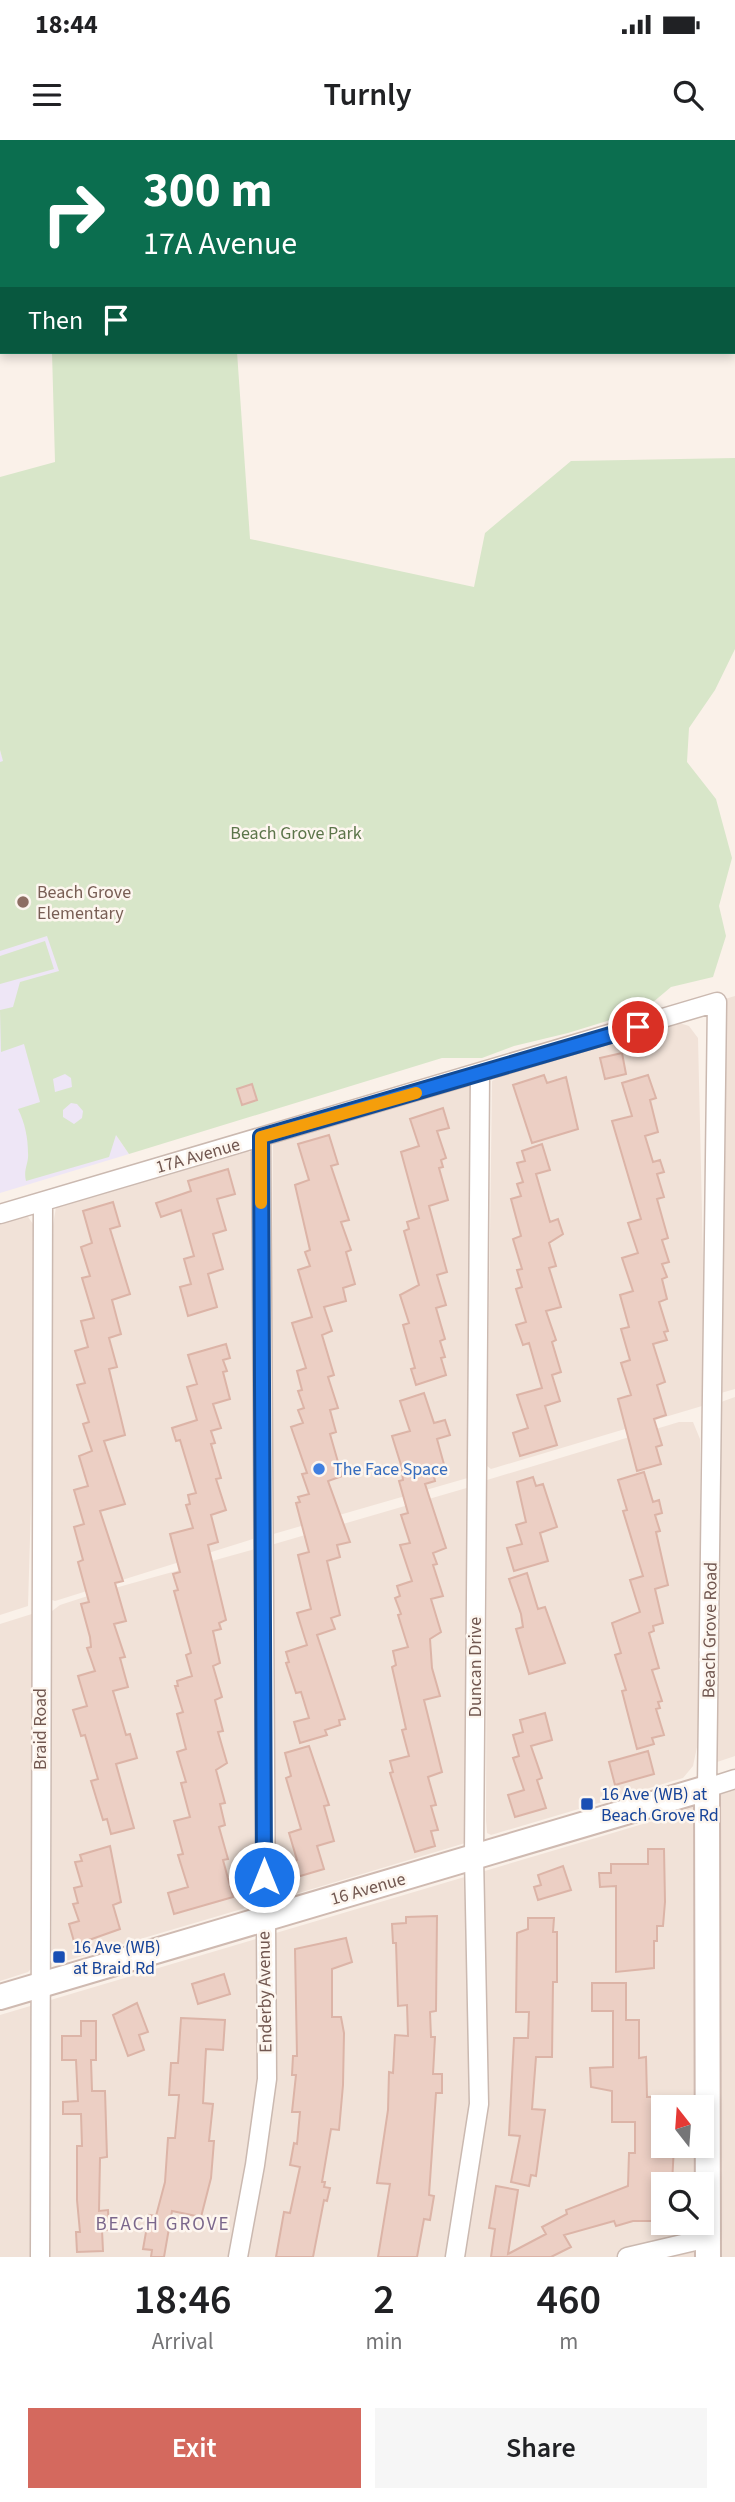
<!DOCTYPE html>
<html lang="en">
<head>
<meta charset="utf-8">
<style>
	:root { --surface:#fff; --page:#f6f6f6; --text:#202124; --muted:#757577; --accent:#d4695e }
	body { margin:0; font-family:"Source Sans 3",sans-serif; background:var(--page); color:var(--text); height:100vh; display:flex; flex-direction:column; font-size:26px; white-space:nowrap }
	* { box-sizing:border-box; margin:0 }
	p { font-size:23px; color:var(--muted) }
	.icon { flex:none; width:38px; height:38px; fill:none; stroke:currentColor; stroke-width:2; stroke-linecap:round; stroke-linejoin:round }
	.map { position:relative; height:2117px; overflow:hidden }
	.side { display:flex; flex-direction:column; background:var(--surface); flex:1 }
	.side>* { flex:none }
	.banner { position:absolute; left:0px; top:0px; width:735px; height:214px; box-shadow:0 4px 10px #0003; background:#0b6e4f; color:#fff; overflow:hidden }
	.needle { width:46px; rotate:343deg }
	.fabs { position:absolute; left:651px; top:1955px; display:grid; gap:14px }
	.fabs a { display:grid; place-items:center; width:63px; height:63px; border-radius:0px; background:var(--surface); box-shadow:0 4px 10px #0003; font-size:35px }
	.pin { position:absolute; display:grid; place-items:center; width:60px; height:60px; color:#fff; margin:-30px; border:4px solid #fff; border-radius:50%; box-shadow:0 2px 7px #0007 }
	.me { position:absolute; width:77px; margin:-38px; rotate:0deg; stroke-linejoin:round; filter:drop-shadow(0 0 5px #0008) }
	.turn { display:flex; align-items:center; gap:24px; height:147px; padding:0 28px; font-size:32px }
	.turn .icon { width:91px; height:91px; stroke-width:2.5 }
	.turn b { display:block; font-size:49px; line-height:60px }
	.then { display:flex; align-items:center; height:66px; padding:0 28px; background:#0003; gap:14px; font-size:26px }
	.eta { display:flex; justify-content:space-evenly; align-items:center; height:119px; text-align:center }
	.eta b { font-size:42px; font-weight:600; line-height:49px }
	.button { display:flex; gap:14px; margin-top:auto; padding:14px 28px }
	.button a { flex:1; height:80px; border-radius:0px; background:var(--accent); color:#fff; font-size:28px; font-weight:600; line-height:80px; text-align:center }
	.button a+a { background:var(--page); color:var(--text) }
	.status { display:flex; justify-content:space-between; align-items:center; height:49px; padding:0 35px; background:var(--surface); direction:ltr }
	.status svg { height:19px; fill:currentColor }
	header { display:flex; justify-content:space-between; align-items:center; height:91px; padding:0 28px; background:var(--surface); font-size:32px; font-weight:600 }
	.map>svg:first-child { display:block }
</style>
</head>
<body>
<div class="status"><b>18:44</b><svg viewBox="0 0 49 12"><path d="M0 12V9h3v3zM5 12V6h3v6zM10 12V3h3v9zM15 12V0h3v12zM26 1h20v11H26zM47 4h2v5h-2z"/></svg></div>
<header><svg class="icon" aria-label="menu" viewBox="0 0 24 24"><path d="M4 6h16M4 12h16M4 18h16"/></svg>Turnly<svg class="icon" aria-label="search" viewBox="0 0 24 24"><circle cx="10" cy="10" r="6"/><path d="M15 15l6 6"/></svg></header>
<div class="map">
<svg width="735" height="2117" viewBox="0 0 735 2117">
	<rect width="100%" height="100%" fill="#faf1e9"/>
	<path fill="#f1e2d8" fill-rule="evenodd" d="M735 856V1249L721 1253 725 859Z
		M676 882 689 886 698 898 704 1160 702 1266 491 1329 487 1326 492 941 502 935Z
		M471 946V1337L270 1395 273 1004 277 1000 460 947Z
		M242 1009 253 1013 257 1289 253 1399 55 1461 49 1459 53 1085 56 1067 61 1062Z
		M26 1074 33 1084 38 1129 28 1466 0 1475V1081Z
		M735 1257V1616L717 1622 721 1262Z
		M679 1282H693L700 1299V1593L693 1626 683 1638 491 1695 487 1693 486 1681 487 1340Z
		M470 1347 472 1701 282 1758 273 1756 271 1405Z
		M259 1408 258 1756 252 1766 59 1823 52 1821V1471L60 1465 97 1453Z
		M35 1473 32 1828 28 1832 0 1841V1484Z
		M735 1645V2117H0V1875L670 1676ZM663 1967H702V2006H663ZM663 2044H702V2082H663Z"/>
	<path fill="#eee6f6" d="M0 610 118 998 129 1014 0 1053Z"/>
	<path fill="#d8e6c9" fill-rule="evenodd" d="M47 0H223V2H47Z
		M52 212H237L250 399 474 447 485 393 571 321 735 318V509L715 550 689 588 687 622 716 659 732 718 719 766 726 796 713 837 671 847 652 863 620 877 568 893 514 906 482 918H442L129 1014 116 995 109 1017 26 1041C23 1029 29 1024 28 1013 28 998 25 983 18 969L40 962 24 904 1 912 0 870 13 867 20 842 59 831 47 796 0 811V622L3 621 0 610V337L55 322ZM65 934 71 938 72 947 55 952 53 939ZM71 963 77 964 83 971 82 978 74 984 63 977V970Z
		M45 801 54 829 0 844V816Z"/>
	<path fill="#eccfc4" stroke="#dcb4a7" stroke-width="2" d="M622 913 626 934 605 939 600 918Z
		M544 935 547 943 566 937 578 989 532 1003 513 945Z
		M648 935 656 958 650 960 658 992 645 996 653 1022 660 1020 664 1032 657 1034 664 1057 657 1059 668 1098 662 1100 669 1122 662 1124 667 1137 662 1139 667 1159 659 1162 668 1191 664 1192 667 1200 653 1204 665 1242 657 1245 666 1275 654 1279 662 1305 656 1307 661 1324 637 1331 618 1259 631 1255 621 1223 630 1220 621 1189 629 1187 620 1155 633 1151 622 1118 638 1113 628 1083 641 1079 612 981 632 976 622 943Z
		M252 944 257 960 242 965 237 949Z
		M443 968 449 988 437 991 446 1018 441 1020 443 1027 439 1028 448 1060 429 1066 447 1132 437 1135 446 1165 436 1168 445 1199 440 1201 445 1217 441 1218 446 1235 416 1245 411 1229 415 1228 403 1185 409 1183 400 1155 419 1145 404 1091 409 1089 407 1082 419 1078 401 1012 419 1006 410 979Z
		M329 995 338 1024 331 1026 349 1080 341 1082 351 1110 346 1112 355 1144 343 1148 346 1161 324 1167 332 1191 322 1195 334 1235 328 1237 338 1268 330 1270 336 1292 330 1294 342 1336 328 1341 350 1402 337 1405 340 1417 327 1421 340 1475 331 1478 335 1489 317 1495 345 1579 339 1580 340 1585 325 1590 327 1595 300 1603 294 1582 309 1578 301 1552 296 1553 286 1523 289 1522 286 1512 307 1505 297 1473 311 1469 298 1415 309 1412 296 1363 300 1362 298 1357 309 1354 302 1334 307 1333 291 1287 303 1283 298 1270 304 1268 298 1251 302 1250 297 1231 306 1228 292 1183 312 1177 298 1130 310 1126 305 1112 310 1110 295 1045 309 1040 298 1004Z
		M542 1004 550 1030 536 1034 550 1082 558 1079 563 1094 549 1103 556 1126 549 1128 561 1167 546 1171 556 1200 552 1202 561 1232 552 1235 560 1261 545 1266 557 1305 520 1316 513 1293 528 1288 517 1255 542 1248 529 1203 523 1205 516 1185 526 1182 516 1149 522 1147 517 1130 522 1129 513 1099 521 1096 511 1059 521 1056 517 1044 523 1042 517 1023 525 1021 522 1011Z
		M228 1029 235 1054 217 1059 226 1090 213 1094 223 1129 208 1134 217 1167 188 1176 180 1147 191 1144 184 1119 194 1116 181 1070 161 1077 156 1063 191 1051 188 1041Z
		M113 1062 120 1086 110 1089 130 1154 112 1160 121 1194 109 1198 117 1227 109 1229 125 1295 104 1301 125 1364 100 1371 123 1441 115 1443 126 1481 114 1484 125 1517 120 1518 128 1547 113 1551 126 1595 130 1594 137 1618 116 1624 134 1688 111 1694 107 1679 103 1680 91 1641 98 1639 85 1595 81 1596 73 1570 87 1566 78 1536 95 1531 87 1508 91 1507 90 1497 81 1464 89 1462 78 1422 83 1420 74 1387 84 1384 74 1350 88 1346 79 1316 92 1311 83 1284 89 1282 77 1245 85 1243 75 1211 88 1207 81 1181 94 1178 82 1138 90 1136 81 1107 92 1103 83 1071Z
		M226 1204 230 1218 223 1220 227 1231 223 1232 230 1259 213 1264 221 1288 211 1291 215 1303 211 1304 221 1338 216 1339 226 1370 211 1375 218 1402 208 1405 226 1480 219 1483 221 1489 213 1491 220 1523 213 1526 222 1557 215 1560 223 1591 218 1592 227 1623 216 1630 225 1663 220 1664 225 1685 219 1687 228 1719 223 1720 233 1757 174 1774 168 1753 188 1747 178 1715 183 1714 174 1681 190 1677 181 1643 186 1642 177 1612 186 1609 177 1574 183 1572 175 1546H178L177 1541 192 1536 186 1515 191 1513 174 1451 178 1450 173 1434 180 1432 170 1394 193 1388 186 1365 190 1364 188 1355 196 1353 180 1300 176 1301 172 1288 197 1280 187 1247 197 1244 188 1215Z
		M424 1253 434 1283 445 1280 450 1295 437 1299 445 1328 433 1332 435 1341 425 1344 446 1408 433 1413 437 1424 433 1425 443 1456 431 1459 441 1492 430 1499 432 1528 440 1556 424 1560 442 1632 428 1637 436 1665 431 1666 438 1690 431 1691 435 1706 415 1712 390 1633 393 1632 390 1621 409 1616 402 1590 406 1589 404 1580 392 1527 396 1525 393 1511 408 1507 398 1475 401 1474 395 1458 400 1456 397 1446 412 1441 400 1405 410 1403 401 1375 408 1373 399 1341 403 1340 401 1325 392 1296 410 1291 400 1261Z
		M644 1332 653 1362 659 1360 662 1373 655 1375 660 1391 656 1392 668 1445 655 1449 663 1483 653 1486 654 1491 649 1493 659 1528 652 1530 662 1561 658 1562 660 1568 656 1569 664 1595 652 1598 654 1604 637 1609 622 1551 626 1550 615 1515 621 1513 612 1483 640 1472 630 1440 643 1436 623 1371 627 1370 618 1340Z
		M533 1337 536 1346 543 1344 557 1387 540 1393 548 1421 514 1431 507 1408 522 1404 516 1385 526 1382 517 1342Z
		M527 1433 538 1469 545 1467 565 1523 529 1534 516 1489 523 1487 521 1474 509 1439Z
		M545 1573 552 1600 531 1606 542 1638 537 1640 546 1668 515 1677 508 1655 524 1650 513 1618 519 1616 513 1595 523 1592 520 1580Z
		M309 1606 329 1665 324 1666 334 1701 317 1706 324 1729 297 1737 292 1722 297 1720 289 1693 301 1689 286 1638 291 1636 285 1613Z
		M648 1611 654 1634 615 1645 609 1622Z
		M110 1706 121 1762 113 1765 120 1789 75 1805 69 1784 79 1781 73 1764 78 1763 74 1748 82 1746 75 1722 82 1721 80 1715Z
		M648 1709H664L665 1762 663 1786H657V1801H654V1828L616 1832V1746L600 1747 599 1733H611V1724H648Z
		M563 1726 571 1750 538 1760 534 1747 541 1745 538 1735Z
		M437 1776 436 1871 430 1872 431 1897H435L433 1934H442V1953H436L429 2055 434 2056 430 2080 424 2079 417 2117H378L390 2044 377 2043 388 1970 389 1932 393 1933 395 1895 408 1896 407 1865 398 1866 396 1803H393L392 1784 406 1783V1777Z
		M528 1778H554L553 1792H557V1842H553L552 1917H536L532 1969 545 1970 536 2036 531 2035 529 2046 511 2042 520 1996 509 1995 514 1898H528L529 1872H516L517 1793 528 1789Z
		M346 1798 352 1822 332 1829V1877H341L344 1893 343 1945 339 1990 331 1989 322 2042H325L324 2047 330 2048 327 2061 324 2060 313 2117H276L284 2072 290 2073 300 2027 290 2025 294 2003 297 2004 300 1972H292L296 1935H292L293 1916H297L295 1809Z
		M224 1834 230 1854 198 1864 192 1844Z
		M592 1843H626V1880H639V1918L646 1917 647 1957H655L656 1997H663V2006H674L672 2044H663V2074H660V2081H633L616 2086 614 2081 564 2095 571 2107 551 2117H491L495 2089 489 2088 496 2046 518 2050 508 2114 546 2094 542 2087 567 2074 566 2070 628 2046 629 2013H635V1982H612V1951L591 1947 590 1928 613 1927V1871H592Z
		M137 1863 148 1892 139 1895 144 1910 128 1916 113 1875Z
		M181 1878 225 1880 223 1910 206 1909 203 1963 213 1964 209 2001H214L211 2038 201 2077 172 2071 164 2117H151L152 2110 143 2109 149 2075 156 2076 165 2042 168 1998H175L179 1955H169L171 1923H178Z
		M81 1881H96V1920H91L92 1951H105L107 2017 100 2018 99 2071 108 2070 109 2090H102L103 2111 77 2112 76 2092H80L77 2060V2006H82L81 1974H63V1962L78 1961 76 1920H62V1896H81Z"/>
	<g fill="none" stroke-linecap="round" stroke-linejoin="round">
		<g stroke="#cbb9b0" stroke-width="21">
			<path id="street" d="M0 1074 717 862 707 1648 735 1639
				M40 2117 43 1062
				M238 2117 255 2025 267 1939 261 997
				M455 2117 479 1964 474 1717 480 934
				M627 2117 708 2098"/>
		</g>
		<g stroke="#cfbab1" stroke-width="28">
			<path id="secondary" d="M0 1857 707 1648 708 2117"/>
		</g>
		<use href="#street" stroke="#fff" stroke-width="18"/>
		<use href="#secondary" stroke="#fff" stroke-width="24"/>
	</g>
	<g fill="none" stroke-linecap="round" stroke-linejoin="round">
		<g stroke="#114b97" stroke-width="18">
			<path id="route" d="M264 1737 261 997 638 887"/>
		</g>
		<use href="#route" stroke="#1a73e8" stroke-width="12"/>
		<path stroke="#f59e0b" stroke-width="12" d="M261 1063V997L416 953"/>
	</g>
	<circle fill="#8d6e63" stroke="#fdf6ef" stroke-width="2.5" cx="23" cy="762" r="7"/>
	<circle fill="#3f7fe0" stroke="#fdf6ef" stroke-width="2.5" cx="319" cy="1329" r="7"/>
	<g fill="#1a4fb4" stroke="#fdf6ef" stroke-width="2.5">
		<rect x="580" y="1657" width="14" height="14" rx="3.5"/>
		<rect x="52" y="1810" width="14" height="14" rx="3.5"/>
	</g>
	<g text-anchor="middle" dominant-baseline="central" stroke-width="5" stroke-linejoin="round" paint-order="stroke">
		<g font-size="18" fill="#5c754a" stroke="#fdf6ef">
			<text x="296" y="693">Beach Grove Park</text>
		</g>
		<g font-size="18" fill="#785e54" stroke="#fdf6ef" text-anchor="start">
			<text x="37" y="752">Beach Grove<tspan x="37" dy="21">Elementary</tspan></text>
		</g>
		<g font-size="18" fill="#715750" stroke="#fdf6ef">
			<text transform="translate(198 1016) rotate(-16)">17A Avenue</text>
			<text transform="translate(710 1490) rotate(-89)">Beach Grove Road</text>
			<text transform="translate(475 1527) rotate(-90)">Duncan Drive</text>
			<text transform="translate(40 1589) rotate(-90)">Braid Road</text>
			<text transform="translate(368 1749) rotate(-16)">16 Avenue</text>
			<text transform="translate(265 1852) rotate(-91)">Enderby Avenue</text>
		</g>
		<g font-size="18" fill="#366cbe" stroke="#fdf6ef" text-anchor="start">
			<text x="333" y="1329">The Face Space</text>
		</g>
		<g font-size="18" fill="#164399" stroke="#fdf6ef" text-anchor="start">
			<text x="601" y="1654">16 Ave (WB) at<tspan x="601" dy="21">Beach Grove Rd</tspan></text>
			<text x="73" y="1807">16 Ave (WB)<tspan x="73" dy="21">at Braid Rd</tspan></text>
		</g>
		<g font-size="19" letter-spacing="2" fill="#7b678c" stroke="#fdf6ef">
			<text x="163" y="2084">BEACH GROVE</text>
		</g>
	</g>
</svg>
<div class="fabs">
<a><svg class="needle" viewBox="-14 -14 28 28"><path d="M0-13l5 13h-10z" fill="#e53935"/><path d="M0 13l5-13h-10z" fill="#757577"/></svg></a>
<a><svg class="icon" aria-label="search" viewBox="0 0 24 24"><circle cx="10" cy="10" r="6"/><path d="M15 15l6 6"/></svg></a>
</div>
<div class="pin" style="left:638px;top:887px;background:#d93025"><svg class="icon" aria-label="arrive" viewBox="0 0 24 24"><path d="M6 21V4h12l-3 4 3 4H6"/></svg></div>
<svg class="me" style="left:264px;top:1737px" viewBox="-20 -20 40 40"><circle r="17" fill="#1a73e8" stroke="#fff" stroke-width="3"/><path d="M0-11L8 9 0 5-8 9z" fill="#fff"/></svg>
<div class="banner">
<div class="turn"><svg class="icon" aria-label="right" viewBox="0 0 24 24"><path d="M7 20v-9h11M14 6l5 5-5 5"/></svg><div><b>300 m</b>17A Avenue</div></div>
<div class="then">Then<svg class="icon" aria-label="arrive" viewBox="0 0 24 24"><path d="M6 21V4h12l-3 4 3 4H6"/></svg></div>
</div>
</div>
<section class="side">
<div class="eta">
<div><b>18:46</b><p>Arrival</p></div>
<div><b>2</b><p>min</p></div>
<div><b>460</b><p>m</p></div>
</div>
<div class="button"><a>Exit</a><a>Share</a></div>
</section>
</body>
</html>
